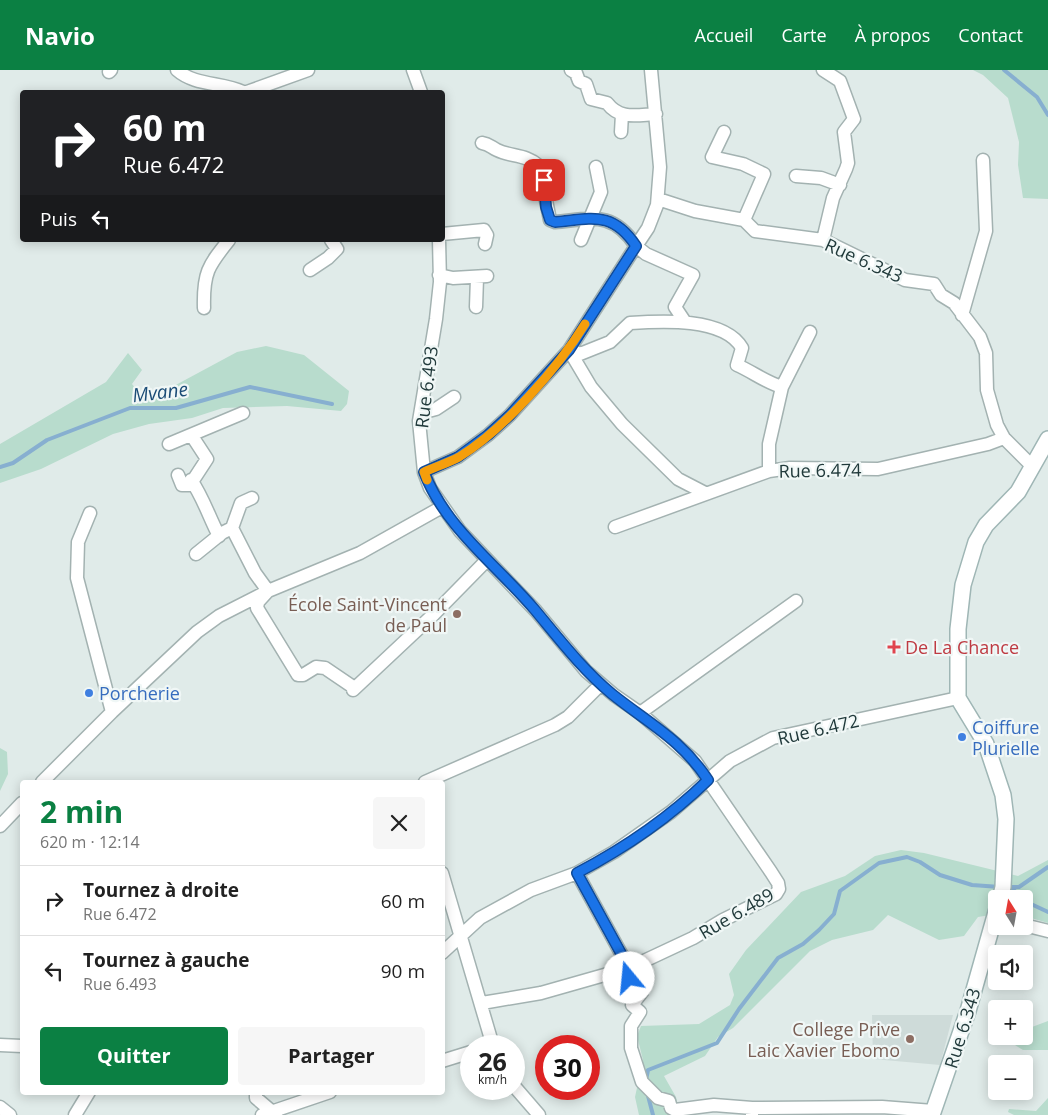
<!DOCTYPE html>
<html lang="fr">
<head>
<meta charset="utf-8">
<style>
	:root { --surface:#fff; --page:#f6f6f6; --text:#222; --muted:#767676; --line:#e0e0e0; --accent:#0b8043 }
	body { margin:0; font-family:"Open Sans",sans-serif; background:var(--page); color:var(--text); height:100vh; display:flex; flex-direction:column; font-size:19px; white-space:nowrap }
	* { box-sizing:border-box; margin:0 }
	p { font-size:16px; color:var(--muted) }
	.icon { flex:none; width:28px; height:28px; fill:none; stroke:currentColor; stroke-width:2; stroke-linecap:round; stroke-linejoin:round }
	.map { position:relative; flex:1; overflow:hidden }
	.drawer { position:absolute; left:20px; top:710px; width:425px; height:315px; display:flex; flex-direction:column; background:var(--surface); border-radius:5px; box-shadow:0 2px 12px #0003 }
	.drawer>* { flex:none }
	.guide { position:absolute; left:20px; top:20px; width:425px; height:152px; border-radius:5px; box-shadow:0 2px 12px #0003; background:#202124; color:#fff; overflow:hidden }
	.needle { width:32px; rotate:349deg }
	.fabs { position:absolute; left:988px; top:820px; display:grid; gap:10px }
	.fabs a { display:grid; place-items:center; width:45px; height:45px; border-radius:5px; background:var(--surface); box-shadow:0 2px 12px #0003; font-size:25px }
	.speed { position:absolute; left:460px; top:965px; display:flex; gap:10px; font-size:25px; font-weight:700; text-align:center }
	.speed>* { display:grid; place-content:center; width:65px; height:65px; border-radius:50%; background:var(--surface); box-shadow:0 2px 12px #0003; line-height:1 }
	.speed small { font-size:12px; font-weight:400 }
	.speed .limit { border:8px solid #d22; background:#fff; color:#111 }
	.pin { position:absolute; display:grid; place-items:center; width:42px; height:42px; color:#fff; margin:-21px; border-radius:10px; box-shadow:0 2px 8px #0006 }
	.me { position:absolute; width:55px; margin:-28px; rotate:343deg; stroke-linejoin:round; filter:drop-shadow(0 0 4px #0008) }
	.turn { display:flex; align-items:center; gap:18px; height:105px; padding:0 20px; font-size:22px }
	.turn .icon { width:65px; height:65px; stroke-width:2.5 }
	.turn b { display:block; font-size:35px; line-height:42px }
	.then { display:flex; align-items:center; height:48px; padding:0 20px; background:#0003; gap:10px; font-size:19px }
	.round { display:grid; place-items:center; flex:none; width:52px; height:52px; border-radius:5px; background:var(--page) }
	.summary { display:flex; align-items:center; justify-content:space-between; height:85px; padding:0 20px }
	h1 { font-size:30px; font-weight:700; line-height:38px; color:var(--accent) }
	.cta { display:flex; gap:10px; margin-top:auto; padding:10px 20px }
	.cta a { flex:1; height:58px; border-radius:5px; background:var(--accent); color:#fff; font-size:20px; font-weight:700; line-height:58px; text-align:center }
	.cta a+a { background:var(--page); color:var(--text) }
	ul { padding:0; list-style:none }
	li { display:flex; align-items:center; gap:15px; height:70px; padding:0 20px; border-top:1px solid var(--line) }
	li div { flex:1 }
	li b { display:block; font-size:19px }
	li em { font-style:normal }
	header { display:flex; align-items:center; gap:30px; box-sizing:border-box; height:70px; padding:0 25px; background:var(--accent); color:#fff }
	header strong { font-size:24px }
	nav { display:flex; gap:28px; margin-inline-start:auto; font-size:18px }
	.map>svg:first-child { display:block }
</style>
</head>
<body>
<header>
<strong>Navio</strong>
<nav><a>Accueil</a><a>Carte</a><a>À propos</a><a>Contact</a></nav>
</header>
<div class="map">
<svg width="1048" height="1045" viewBox="0 0 1048 1045">
	<rect width="100%" height="100%" fill="#e0ebe9"/>
	<path fill="#cedbd9" d="M872 945H953L940 995 873 989Z"/>
	<path fill="#b8dccd" d="M973 0H1048V129L1023 128 1018 95 1019 72 1008 28 983 5Z
		M266 276 304 285 349 321 347 334 341 341 287 336 223 338 192 348 149 354 113 364 41 399 0 413V374L106 312 128 283 142 300 132 314 146 331 237 282Z
		M0 678 7 682 8 704 0 721Z
		M901 780 924 783 1018 806 1048 790V853L1024 846V829H996V844L978 847 964 866 939 870 888 845 873 860 832 870 810 881 733 958 718 967 705 986 664 1006 676 1027 680 1045H639L635 1027 643 990 637 966 641 956 699 954 730 935 734 925 729 904 746 880 801 822 845 806 875 786Z
		M1048 951V980H1023L1015 975 1016 966H1024V960Z
		M1048 1028V1045H1014L1008 1042 1009 1039 1036 1041Z"/>
	<g fill="none" stroke-linecap="round" stroke-linejoin="round">
		<path stroke="#87afd0" stroke-width="4" d="M1004 0 1037 27 1048 45
			M0 397 13 393 47 370 130 338H176L250 317 332 334
			M1007 817H1019L1048 797
			M1011 818 1031 834 1048 842
			M646 1010 648 1000 717 973 739 939 778 888 803 874 819 860 834 844 840 821 879 793 907 787 920 792 940 805 972 815 1000 817
			M647 1022 653 1045"/>
		<g stroke="#a3b2b1" stroke-width="15">
			<path id="street" d="M177 0C195 16 222 12 243 22
				M413 0 421 22
				M571 0 576 3 579 11 586 14 591 29 607 33C620 50 636 45 656 44
				M651 0 660 97 657 135 648 158 636 176 646 184 693 205 675 237 685 252
				M109 2 111 0
				M247 22 308 0
				M621 62 622 44
				M724 62 712 87 743 94 764 104 744 150
				M796 106 821 108 840 115
				M658 129 695 141 744 150 755 161 823 170 905 210 934 214 941 225 954 233 980 267 986 283 987 320 997 355 1004 368 1033 397
				M442 164 484 160 487 165 485 174
				M439 170 440 212 436 249 419 351 424 402 430 418 460 461 536 541 586 601 614 625 640 643 695 691 771 802 778 813 779 819 776 824 723 850 693 868 629 898 541 923 482 933
				M581 170 601 122 596 97
				M823 170 833 128 846 99 848 93 844 62 854 49 840 11 823 0
				M310 200 328 188 337 179 331 170
				M439 205 453 208 487 206
				M476 237 477 208
				M204 238C203 203 208 196 229 170
				M962 245 986 161 983 90
				M569 280 580 284 610 272 630 253C661 251 724 247 742 278L737 295C753 302 765 312 782 317L769 374V401L790 398 878 399 988 374 1004 368
				M569 280 591 317 622 354 678 409 705 423
				M782 317 810 262
				M421 343 436 339 454 327
				M169 374 243 343
				M424 402 458 387 488 365 510 345 569 280 636 176C612 140 591 149 555 152L550 150 539 96C526 84 511 87 497 80 491 77 489 74 482 73
				M178 405 182 415H190L207 389 192 366
				M191 410C203 427 209 447 219 466
				M90 443 78 472 77 508 112 642
				M615 457 769 401
				M232 458 255 503 268 521 258 532 257 538 298 605H303L316 597 325 598 353 617V620L434 544 487 490
				M196 484 222 463 232 458 241 433 252 428
				M640 643 796 531
				M42 712 112 642 197 562 219 546 268 521 360 483 442 437
				M425 712 555 655 568 647 601 614
				M0 756 22 733
				M442 803 493 976
				M577 803 629 898V907L643 912 642 922 632 935 640 942 631 956V978L642 1012 658 1028 669 1031 671 1038 675 1040 714 1035 752 1038
				M1024 855 1048 861
				M442 883 480 848 531 820 577 803 614 782 671 742 730 691 773 668 958 628
				M0 975 22 976
				M442 991 471 982
				M514 1016 539 1045
				M256 1022V1028L276 1045
				M0 1037 10 1045
				M75 1045 89 1022
				M262 1045 330 1022
				M752 1045V1038L882 1037 933 1041"/>
		</g>
		<g stroke="#9fb6b5" stroke-width="18">
			<path id="secondary" d="M1000 829 1003 817 1006 749 1003 725 986 674 958 628V559L963 515 976 472 986 455 1018 422 1048 369
				M932 1045 968 941 996 842"/>
		</g>
		<use href="#street" stroke="#fff" stroke-width="12"/>
		<use href="#secondary" stroke="#fff" stroke-width="15"/>
	</g>
	<g fill="none" stroke-linecap="round" stroke-linejoin="round">
		<g stroke="#114b97" stroke-width="12">
			<path id="route" d="M544 110 546 137 550 150 555 152C591 149 612 140 636 176L569 280 510 345 488 365 458 387 424 402C446 459 497 495 535 540 560 570 582 599 612 624 648 653 681 669 708 710 671 746 623 779 577 803L629 898V908"/>
		</g>
		<use href="#route" stroke="#1a73e8" stroke-width="9"/>
		<path stroke="#f59e0b" stroke-width="9" d="M427 410 424 402C435 397 448 393 459 387 503 360 558 298 585 254"/>
	</g>
	<g fill="#8d6e63" stroke="#f0f7f6" stroke-width="2">
		<circle cx="457" cy="544" r="5"/>
		<circle cx="910" cy="969" r="5"/>
	</g>
	<path fill="#e0444e" stroke="#f0f7f6" stroke-width="2" d="M891.5 569.5h5v5h5v5h-5v5h-5v-5h-5v-5h5z"/>
	<g fill="#3f7fe0" stroke="#f0f7f6" stroke-width="2">
		<circle cx="89" cy="623" r="5"/>
		<circle cx="962" cy="667" r="5"/>
	</g>
	<g text-anchor="middle" dominant-baseline="central" stroke-width="4.5" stroke-linejoin="round" paint-order="stroke">
		<g font-size="18" fill="#213a3b" stroke="#f0f7f6">
			<text transform="translate(864 190) rotate(24)">Rue 6.343</text>
			<text transform="translate(426 317) rotate(-83)">Rue 6.493</text>
			<text transform="translate(820 400) rotate(-1)">Rue 6.474</text>
			<text transform="translate(818 659) rotate(-13)">Rue 6.472</text>
			<text transform="translate(736 843) rotate(-30)">Rue 6.489</text>
			<text transform="translate(962 958) rotate(-73)">Rue 6.343</text>
		</g>
		<g font-size="18" fill="#785e54" stroke="#f0f7f6" text-anchor="end">
			<text x="447" y="534">École Saint-Vincent<tspan x="447" dy="21">de Paul</tspan></text>
			<text x="900" y="959">College Prive<tspan x="900" dy="21">Laic Xavier Ebomo</tspan></text>
		</g>
		<g font-size="18" fill="#be3a42" stroke="#f0f7f6" text-anchor="start">
			<text x="905" y="577">De La Chance</text>
		</g>
		<g font-size="18" fill="#366cbe" stroke="#f0f7f6" text-anchor="start">
			<text x="99" y="623">Porcherie</text>
			<text x="972" y="657">Coiffure<tspan x="972" dy="21">Plurielle</tspan></text>
		</g>
		<g font-size="19" font-style="italic" fill="#1b4c76" stroke="#f0f7f6">
			<text transform="translate(160 322) rotate(-7)">Mvane</text>
		</g>
	</g>
</svg>
<div class="fabs">
<a><svg class="needle" viewBox="-14 -14 28 28"><path d="M0-13l5 13h-10z" fill="#e53935"/><path d="M0 13l5-13h-10z" fill="#767676"/></svg></a>
<a><svg class="icon" aria-label="sound" viewBox="0 0 24 24"><path d="M4 9h4l5-4v14l-5-4H4zM17 9q2 3 0 6"/></svg></a>
<a>+</a>
<a>−</a>
</div>
<div class="speed"><div>26<small>km/h</small></div><div class="limit">30</div></div>
<div class="pin" style="left:544px;top:110px;background:#d93025"><svg class="icon" aria-label="arrive" viewBox="0 0 24 24"><path d="M6 21V4h12l-3 4 3 4H6"/></svg></div>
<svg class="me" style="left:629px;top:908px" viewBox="-20 -20 40 40"><circle r="19" fill="#fff"/><path d="M0-13L10 11 0 6-10 11z" fill="#1a73e8"/></svg>
<div class="guide">
<div class="turn"><svg class="icon" aria-label="right" viewBox="0 0 24 24"><path d="M7 20v-9h11M14 6l5 5-5 5"/></svg><div><b>60 m</b>Rue 6.472</div></div>
<div class="then">Puis<svg class="icon" aria-label="left" viewBox="0 0 24 24"><path d="M17 20v-9H6M10 6l-5 5 5 5"/></svg></div>
</div>
<section class="drawer">
<div class="summary"><div><h1>2 min</h1><p>620 m · 12:14</p></div><a class="round"><svg class="icon" aria-label="close" viewBox="0 0 24 24"><path d="M6 6l12 12M18 6L6 18"/></svg></a></div>
<ul>
<li><svg class="icon" aria-label="right" viewBox="0 0 24 24"><path d="M7 20v-9h11M14 6l5 5-5 5"/></svg><div><b>Tournez à droite</b><p>Rue 6.472</p></div><em>60 m</em></li>
<li><svg class="icon" aria-label="left" viewBox="0 0 24 24"><path d="M17 20v-9H6M10 6l-5 5 5 5"/></svg><div><b>Tournez à gauche</b><p>Rue 6.493</p></div><em>90 m</em></li>
</ul>
<div class="cta"><a>Quitter</a><a>Partager</a></div>
</section>
</div>
</body>
</html>
